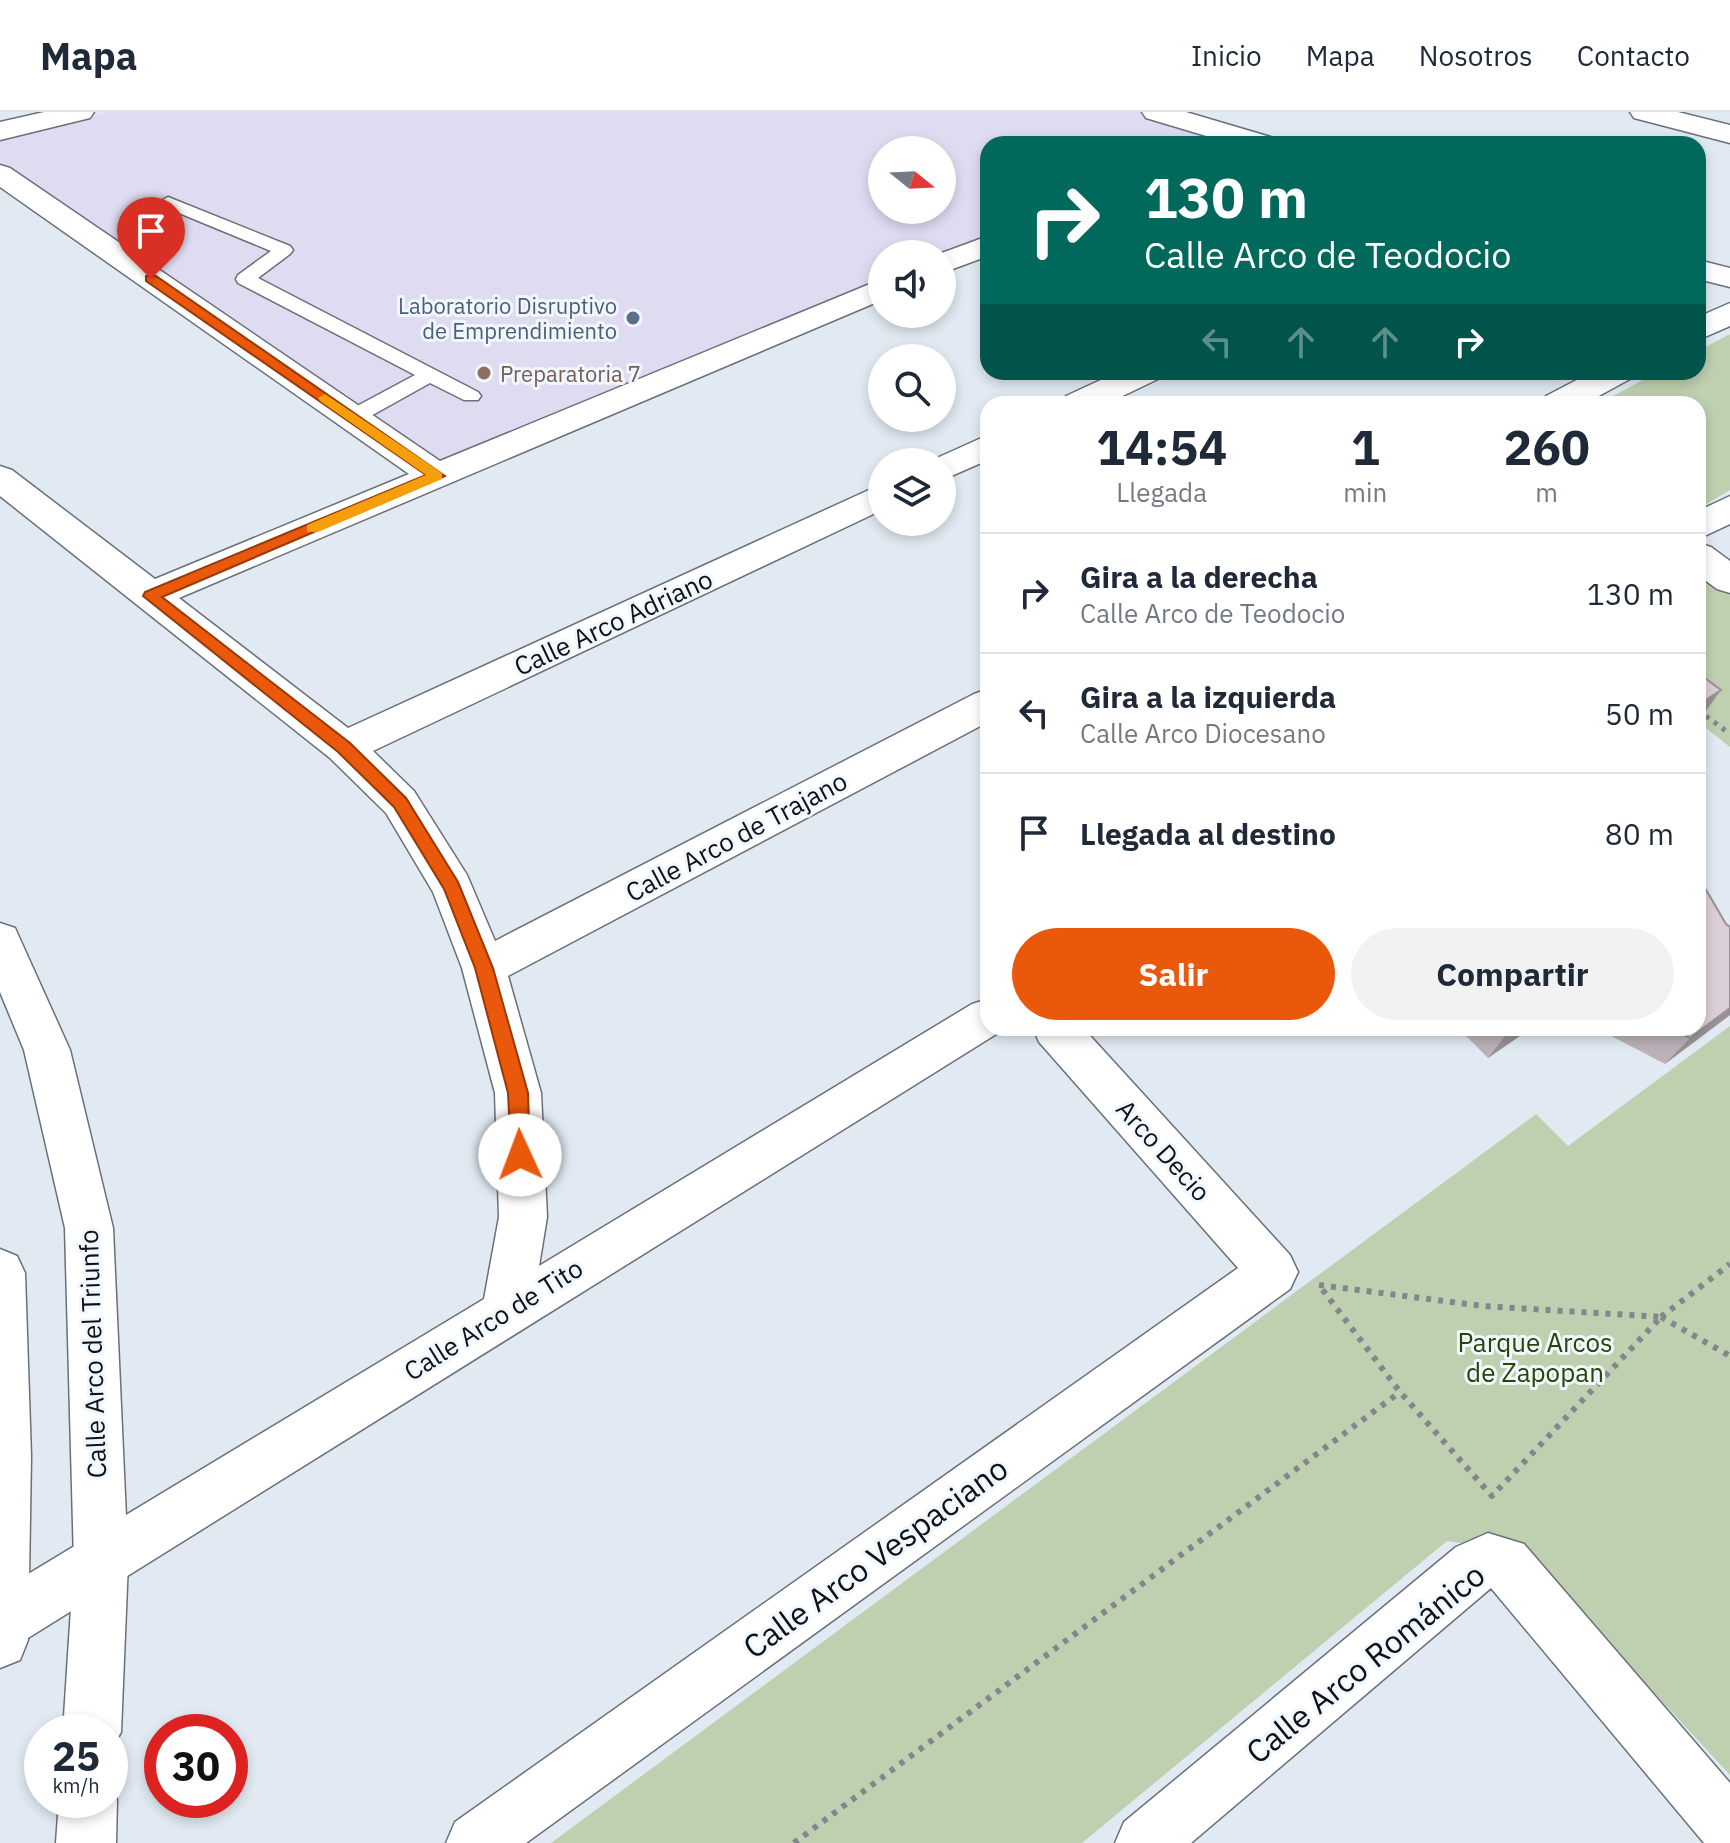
<!DOCTYPE html>
<html lang="es">
<head>
<meta charset="utf-8">
<style>
	:root { --surface:#fff; --page:#f2f2f3; --text:#1f2937; --muted:#747a83; --line:#e0e1e3; --accent:#ea580c }
	body { margin:0; font-family:"IBM Plex Sans",sans-serif; background:var(--page); color:var(--text); height:100vh; display:flex; flex-direction:column; font-size:30px; white-space:nowrap }
	* { box-sizing:border-box; margin:0 }
	p { font-size:26px; color:var(--muted) }
	.icon { flex:none; width:44px; height:44px; fill:none; stroke:currentColor; stroke-width:2; stroke-linecap:round; stroke-linejoin:round }
	.map { position:relative; flex:1; overflow:hidden }
	.side { position:absolute; left:980px; top:284px; width:726px; height:640px; display:flex; flex-direction:column; background:var(--surface); border-radius:24px; box-shadow:0 4px 12px #0003 }
	.side>* { flex:none }
	.hud { position:absolute; left:980px; top:24px; width:726px; height:244px; border-radius:24px; box-shadow:0 4px 12px #0003; background:#00695c; color:#fff; overflow:hidden }
	.needle { width:52px; rotate:108deg }
	.controls { position:absolute; left:868px; top:24px; display:grid; gap:16px }
	.controls a { display:grid; place-items:center; width:88px; height:88px; border-radius:50%; background:var(--surface); box-shadow:0 4px 12px #0003; font-size:40px }
	.speed { position:absolute; left:24px; top:1602px; display:flex; gap:16px; font-size:40px; font-weight:700; text-align:center }
	.speed>* { display:grid; place-content:center; width:104px; height:104px; border-radius:50%; background:var(--surface); box-shadow:0 4px 12px #0003; line-height:1 }
	.speed small { font-size:20px; font-weight:400 }
	.speed .limit { border:12px solid #d22; background:#fff; color:#111 }
	.pin { position:absolute; display:grid; place-items:center; width:68px; height:68px; color:#fff; margin:-82px -34px; border-radius:50% 50% 50% 0; rotate:-45deg; box-shadow:0 0 8px #0007 }
	.pin .icon { rotate:45deg }
	.me { position:absolute; width:88px; margin:-44px; rotate:358deg; stroke-linejoin:round; filter:drop-shadow(0 0 6px #0008) }
	.turn { display:flex; align-items:center; gap:28px; height:168px; padding:0 32px; font-size:36px }
	.turn .icon { width:104px; height:104px; stroke-width:2.5 }
	.turn b { display:block; font-size:56px; line-height:68px }
	.lanes { display:flex; align-items:center; height:76px; padding:0 32px; background:#0003; justify-content:center; gap:40px; direction:ltr }
	.lanes .off { opacity:.35 }
	.eta { display:flex; justify-content:space-evenly; align-items:center; height:136px; text-align:center }
	.eta b { font-size:48px; font-weight:700; line-height:56px }
	.primary-button { display:flex; gap:16px; margin-top:auto; padding:16px 32px }
	.primary-button a { flex:1; height:92px; border-radius:48px; background:var(--accent); color:#fff; font-size:32px; font-weight:700; line-height:92px; text-align:center }
	.primary-button a+a { background:var(--page); color:var(--text) }
	ul { padding:0; list-style:none }
	li { display:flex; align-items:center; gap:24px; height:120px; padding:0 32px; border-top:2px solid var(--line) }
	li div { flex:1 }
	li b { display:block; font-size:30px }
	li em { font-style:normal }
	header { display:flex; align-items:center; gap:48px; box-sizing:border-box; height:112px; padding:0 40px; background:var(--surface); border-bottom:2px solid var(--line) }
	header strong { font-size:38px }
	nav { display:flex; gap:44px; margin-inline-start:auto; font-size:28px }
	.map>svg:first-child { display:block }
</style>
</head>
<body>
<header>
<strong>Mapa</strong>
<nav><a>Inicio</a><a>Mapa</a><a>Nosotros</a><a>Contacto</a></nav>
</header>
<div class="map">
<svg width="1730" height="1731" viewBox="0 0 1730 1731">
	<rect width="100%" height="100%" fill="#e1eaf3"/>
	<path fill="#dfdcf2" fill-rule="evenodd" d="M108 0H1144L1231 25 1215 32H988V126L942 142H882V170L443 353 0 57V27ZM882 38H942V98H882Z"/>
	<path fill="#bed0b0" d="M1730 222V378L1698 397V292H1598L1658 260H1698V239Z
		M1698 454 1730 478V635L1698 610Z
		M1730 914V1663L1524 1440 1447 1429 1082 1731H551L1536 1002 1568 1034Z"/>
	<g fill="none" stroke-linecap="round" stroke-linejoin="round">
		<g stroke="#697079" stroke-width="3">
			<path id="service" d="M168 85 290 134 293 138 290 142 258 166 478 280 481 284 478 288H464L430 271 360 310H346L343 305 346 300 415 263 238 171 236 167 238 163 271 139 162 94 159 90Z"/>
		</g>
		<g stroke="#697079" stroke-width="3">
			<path id="minor" d="M1142 0H1186L1274 26 1278 32H1233L1146 6Z
				M1630 0H1678L1730 13V31L1634 6Z
				M0 53 10 56 440 349 882 167V188L179 486 348 616 882 372V398L373 639 414 679 467 763 495 829 974 582 988 577V610L508 864 541 981 547 1105 539 1154 972 892 988 887V916H1006L20 1531 0 1539V1479L484 1187 499 1105 495 981 462 856 433 780 386 701 330 646 0 384V354L12 358 155 467 409 362 0 75Z
				M988 124V144L942 161V142H939Z
				M1698 148 1730 156V175L1698 167Z
				M1730 191V214L1698 228V205Z
				M1118 260H1162L1158 267 1106 292H1061L1066 284Z
				M1592 260H1634L1630 267 1584 292H1541L1546 284Z
				M988 323V348L942 368V350H928Z
				M1730 384V412L1698 427V399Z
				M1698 431 1711 435 1730 449V481L1717 477 1698 463Z
				M1033 916H1083L1290 1143 1298 1160 1290 1177 526 1731H446L455 1710 1238 1156 1039 930Z
				M1488 1421 1524 1432 1730 1671V1731H1704L1491 1476 1191 1731H1115L1124 1710 1456 1435Z"/>
		</g>
		<g stroke="#697079" stroke-width="3">
			<path id="tertiary" d="M44 0H94L90 6 0 28V10Z
				M0 811 15 816 70 938 113 1116 128 1450 121 1620 110 1641V1620H63L74 1450 65 1116 24 938 0 880Z
				M0 1137 17 1144 25 1161 31 1344 28 1528 20 1548 0 1556Z
				M110 1670 117 1688 116 1731H56L59 1688H110Z"/>
		</g>
		<path stroke="#81878d" stroke-width="5" stroke-dasharray="4 6" stroke-linecap="butt" d="M1698 598 1730 622"/>
		<path stroke="#81878d" stroke-width="6" stroke-dasharray="5 7" stroke-linecap="butt" d="M1319 1173 1483 1194 1661 1205 1492 1384 1400 1280Z
			M1661 1205 1730 1244
			M1661 1205 1730 1152
			M794 1731 1400 1280"/>
		<use href="#service" fill="#fff" fill-rule="evenodd"/>
		<use href="#minor" fill="#fff" fill-rule="evenodd"/>
		<use href="#tertiary" fill="#fff" fill-rule="evenodd"/>
	</g>
	<path fill="#bbb2b8" d="M1730 903 1665 952 1596 916H1698Z
		M1458 916H1529L1527 919 1488 946Z"/>
	<path fill="#999196" d="M1721 578 1698 610V593Z
		M1730 896V903L1665 952 1690 926Z
		M1513 916H1529L1527 919 1488 946 1508 920Z"/>
	<path fill="#dacfd6" stroke="#999196" stroke-width="2" d="M1698 561 1721 578 1698 593Z
		M1698 764 1726 812 1730 815V896L1690 926 1671 916H1698Z"/>
	<path fill="#ea580c" stroke="#983908" stroke-width="2" d="M146 164H156L445 364 162 485 350 631 406 686 458 770 493 856 528 981 530 1043 527 1049 520 1052 513 1049 511 1043 508 981 475 856 444 777 394 695 338 640 143 484 145 480 426 363 146 169Z"/>
	<path fill="#f59e0b" d="M325 282 442 361V367L318 420H307V413L426 363 320 289 318 286Z"/>
	<circle fill="#5c6f8a" stroke="#f0f7ff" stroke-width="3" cx="633" cy="206" r="8"/>
	<circle fill="#8d6e63" stroke="#f0f7ff" stroke-width="3" cx="484" cy="261" r="8"/>
	<g text-anchor="middle" dominant-baseline="central" stroke-width="6" stroke-linejoin="round" paint-order="stroke">
		<g font-size="22" fill="#4e5e75" stroke="#f0f7ff" text-anchor="end">
			<text x="617" y="193">Laboratorio Disruptivo<tspan x="617" dy="25">de Emprendimiento</tspan></text>
		</g>
		<g font-size="22" fill="#785e54" stroke="#f0f7ff" text-anchor="start">
			<text x="500" y="261">Preparatoria 7</text>
		</g>
		<g font-size="26" fill="#0f1215" stroke="#f0f7ff">
			<text transform="translate(613 510) rotate(-25)">Calle Arco Adriano</text>
			<text transform="translate(736 724) rotate(-28)">Calle Arco de Trajano</text>
			<text transform="translate(1164 1038) rotate(48)">Arco Decio</text>
			<text transform="translate(493 1207) rotate(-32)">Calle Arco de Tito</text>
			<text transform="translate(92 1242) rotate(-92)">Calle Arco del Triunfo</text>
		</g>
		<g font-size="26" fill="#284504" stroke="#f0f7ff">
			<text x="1535" y="1230">Parque Arcos<tspan x="1535" dy="30">de Zapopan</tspan></text>
		</g>
		<g font-size="32" fill="#0f1215" stroke="#f0f7ff">
			<text transform="translate(875 1445) rotate(-36)">Calle Arco Vespaciano</text>
			<text transform="translate(1365 1551) rotate(-39)">Calle Arco Románico</text>
		</g>
	</g>
</svg>
<div class="controls">
<a><svg class="needle" viewBox="-14 -14 28 28"><path d="M0-13l5 13h-10z" fill="#e53935"/><path d="M0 13l5-13h-10z" fill="#747a83"/></svg></a>
<a><svg class="icon" aria-label="sound" viewBox="0 0 24 24"><path d="M4 9h4l5-4v14l-5-4H4zM17 9q2 3 0 6"/></svg></a>
<a><svg class="icon" aria-label="search" viewBox="0 0 24 24"><circle cx="10" cy="10" r="6"/><path d="M15 15l6 6"/></svg></a>
<a><svg class="icon" aria-label="layers" viewBox="0 0 24 24"><path d="M12 4l9 5-9 5-9-5zM3 14l9 5 9-5"/></svg></a>
</div>
<div class="speed"><div>25<small>km/h</small></div><div class="limit">30</div></div>
<div class="pin" style="left:151px;top:167px;background:#d93025"><svg class="icon" aria-label="arrive" viewBox="0 0 24 24"><path d="M6 21V4h12l-3 4 3 4H6"/></svg></div>
<svg class="me" style="left:520px;top:1043px" viewBox="-20 -20 40 40"><circle r="19" fill="#fff"/><path d="M0-13L10 11 0 6-10 11z" fill="#ea580c"/></svg>
<div class="hud">
<div class="turn"><svg class="icon" aria-label="right" viewBox="0 0 24 24"><path d="M7 20v-9h11M14 6l5 5-5 5"/></svg><div><b>130 m</b>Calle Arco de Teodocio</div></div>
<div class="lanes"><svg class="icon off" aria-label="left" viewBox="0 0 24 24"><path d="M17 20v-9H6M10 6l-5 5 5 5"/></svg><svg class="icon off" aria-label="ahead" viewBox="0 0 24 24"><path d="M12 20V5M6 11l6-6 6 6"/></svg><svg class="icon off" aria-label="ahead" viewBox="0 0 24 24"><path d="M12 20V5M6 11l6-6 6 6"/></svg><svg class="icon" aria-label="right" viewBox="0 0 24 24"><path d="M7 20v-9h11M14 6l5 5-5 5"/></svg></div>
</div>
<section class="side">
<div class="eta">
<div><b>14:54</b><p>Llegada</p></div>
<div><b>1</b><p>min</p></div>
<div><b>260</b><p>m</p></div>
</div>
<ul>
<li><svg class="icon" aria-label="right" viewBox="0 0 24 24"><path d="M7 20v-9h11M14 6l5 5-5 5"/></svg><div><b>Gira a la derecha</b><p>Calle Arco de Teodocio</p></div><em>130 m</em></li>
<li><svg class="icon" aria-label="left" viewBox="0 0 24 24"><path d="M17 20v-9H6M10 6l-5 5 5 5"/></svg><div><b>Gira a la izquierda</b><p>Calle Arco Diocesano</p></div><em>50 m</em></li>
<li><svg class="icon" aria-label="arrive" viewBox="0 0 24 24"><path d="M6 21V4h12l-3 4 3 4H6"/></svg><div><b>Llegada al destino</b></div><em>80 m</em></li>
</ul>
<div class="primary-button"><a>Salir</a><a>Compartir</a></div>
</section>
</div>
</body>
</html>
